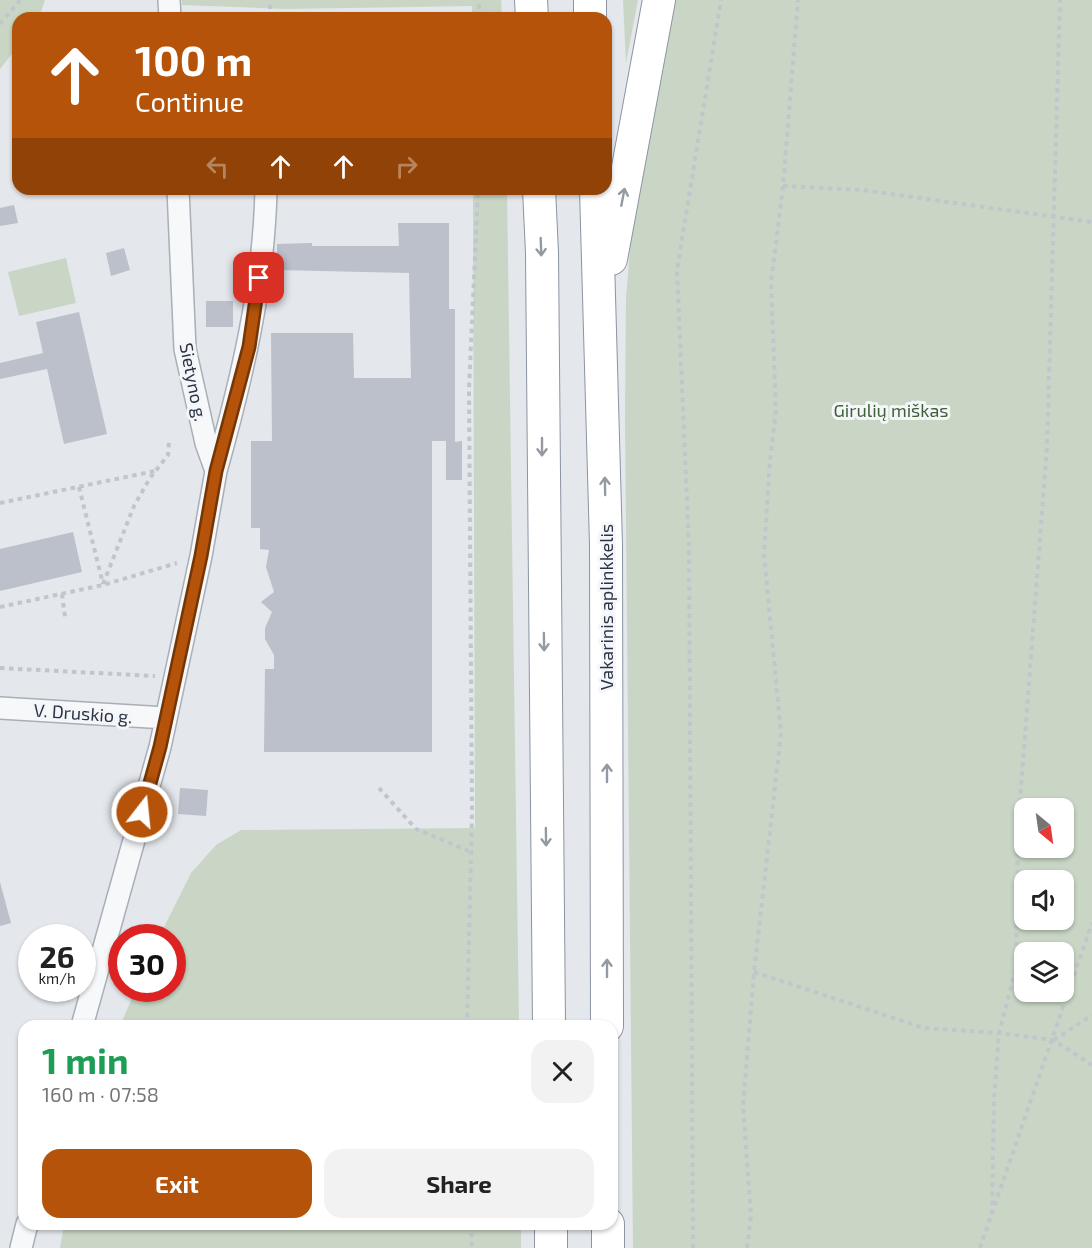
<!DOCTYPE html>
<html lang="en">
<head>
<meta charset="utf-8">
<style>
	:root { --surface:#fff; --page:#f2f2f2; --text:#222; --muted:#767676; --accent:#b45309 }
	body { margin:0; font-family:"Exo 2",sans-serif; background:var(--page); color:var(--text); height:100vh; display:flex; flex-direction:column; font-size:22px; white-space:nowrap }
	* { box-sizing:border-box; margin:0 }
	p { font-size:20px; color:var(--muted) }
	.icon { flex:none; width:33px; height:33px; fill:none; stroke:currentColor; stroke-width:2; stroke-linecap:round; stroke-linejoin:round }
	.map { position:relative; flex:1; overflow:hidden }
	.drawer { position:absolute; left:18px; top:1020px; width:600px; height:210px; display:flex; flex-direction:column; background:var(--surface); border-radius:18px; box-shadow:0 2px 4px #0004 }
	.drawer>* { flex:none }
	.banner { position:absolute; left:12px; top:12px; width:600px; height:183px; border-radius:18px; box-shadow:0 2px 4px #0004; background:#b45309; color:#fff; overflow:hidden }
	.needle { width:39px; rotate:151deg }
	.controls { position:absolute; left:1014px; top:798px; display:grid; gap:12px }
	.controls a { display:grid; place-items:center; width:60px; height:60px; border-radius:12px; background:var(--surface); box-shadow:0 2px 4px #0004; font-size:30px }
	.speed { position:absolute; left:18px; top:924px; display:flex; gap:12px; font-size:30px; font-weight:700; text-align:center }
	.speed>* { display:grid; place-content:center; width:78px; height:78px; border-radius:50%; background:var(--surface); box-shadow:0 2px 4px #0004; line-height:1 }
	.speed small { font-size:15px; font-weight:400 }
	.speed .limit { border:9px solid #d22; background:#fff; color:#111 }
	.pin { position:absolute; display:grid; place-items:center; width:51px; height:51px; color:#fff; margin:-26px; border-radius:12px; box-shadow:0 3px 9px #0006 }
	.me { position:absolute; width:66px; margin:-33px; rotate:16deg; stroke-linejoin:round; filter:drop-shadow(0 0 4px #0008) }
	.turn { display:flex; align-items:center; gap:21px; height:126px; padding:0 24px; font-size:27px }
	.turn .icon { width:78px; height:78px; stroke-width:2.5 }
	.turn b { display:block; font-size:42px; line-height:51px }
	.lanes { display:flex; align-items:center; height:57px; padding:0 24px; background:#0003; justify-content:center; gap:30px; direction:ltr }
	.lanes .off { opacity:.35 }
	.round { display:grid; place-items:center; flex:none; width:63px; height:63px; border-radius:18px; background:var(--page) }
	.head { display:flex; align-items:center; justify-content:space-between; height:102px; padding:0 24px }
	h1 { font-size:36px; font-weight:700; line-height:45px; color:#1e9e55 }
	.button { display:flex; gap:12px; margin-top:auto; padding:12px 24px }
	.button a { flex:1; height:69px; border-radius:18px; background:var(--accent); color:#fff; font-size:24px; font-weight:700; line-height:69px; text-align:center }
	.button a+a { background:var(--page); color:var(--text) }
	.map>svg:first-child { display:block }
</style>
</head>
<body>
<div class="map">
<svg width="1092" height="1248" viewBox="0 0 1092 1248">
	<rect width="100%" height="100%" fill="#e4e7ec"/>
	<path fill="#c9d6c5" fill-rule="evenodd" d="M0 0H45L39 18H18V46L0 69Z
		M182 0H501L502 18H472V6L285 9 182 5Z
		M623 0H638L626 63Z
		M667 0H1092V1248H633L625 419 626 298 634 201ZM1024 808H1064V848H1024ZM1024 880H1064V920H1024ZM1024 952H1064V992H1024Z
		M473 189H507L519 1026H120L136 989 172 988V938L159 937 191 873 216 845 241 830 475 828Z
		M66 258 76 303 19 316 8 272Z
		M64 1224H521V1248H60Z"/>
	<path fill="#bbc0ca" d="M289 12H308V18H289Z
		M14 205 18 223 0 226V208Z
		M398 223H449V309H455V442L462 441V480H446V441H432V752H264L265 669H274V655L265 639V628L272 612 261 602 274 592 266 567 269 550 260 549V528H251V441H272L271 333H353L354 378H411L409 273 277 270V244L312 243V246H399Z
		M124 248 130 270 111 276 106 253Z
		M206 301H233V327H206Z
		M79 312 107 434 64 444 47 369 0 379V363L43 353 36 322Z
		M73 532 82 572 0 591V549Z
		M180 788 208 790 206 816 178 814Z
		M0 882 11 923 0 926Z"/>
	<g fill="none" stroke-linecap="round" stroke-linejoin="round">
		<g stroke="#a9aeb7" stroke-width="24">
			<path id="minor" d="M169 0 170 18
				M216 471C242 378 264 286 266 189
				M0 708 166 718
				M82 1026 160 747 201 556 216 471 206 443 185 349 178 189
				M21 1248 27 1224"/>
		</g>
		<g stroke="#8b94a3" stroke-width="34">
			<path id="highway" d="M531 0 532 18
				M590 0V18
				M539 189 542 253 549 1026
				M596 189 606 545 607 1026
				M611 259 659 0
				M551 1224V1248
				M608 1224V1248"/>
		</g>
		<path stroke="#c2c5cb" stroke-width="4" stroke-dasharray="4.5 4.5" stroke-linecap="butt" d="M270 18V0
			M479 18V0
			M0 24 20 0
			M783 186 862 190 1092 222
			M79 487 103 584
			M0 503 155 471
			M103 584 134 506 150 478 168 455 169 442
			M62 594 65 617
			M0 607 103 585 177 563
			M0 668 155 676
			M379 788 416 829 471 852
			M754 972 924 1028 999 1033 1053 1040 1092 1065
			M467 1026 472 811 469 389 478 189
			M1054 1040 1092 1015
			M992 1214 994 1099 999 1033 1016 968 1018 827 1047 447 1060 0
			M471 1224 472 1248
			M693 1248 689 547 677 270 721 0
			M747 1248 751 1216 743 1106 754 972 781 734 764 554 770 460 776 411 771 283 783 186 798 0
			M980 1248 1092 923"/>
		<use href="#minor" stroke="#f7f8fa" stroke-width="21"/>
		<use href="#highway" stroke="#fff" stroke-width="32"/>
	</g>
	<defs><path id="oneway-shaft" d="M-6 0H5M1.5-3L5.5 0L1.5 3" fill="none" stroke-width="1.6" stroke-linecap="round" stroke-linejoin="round" transform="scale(1.5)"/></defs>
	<g stroke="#959aa2">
		<use href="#oneway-shaft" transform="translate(623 197) rotate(-79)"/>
		<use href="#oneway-shaft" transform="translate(541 247) rotate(88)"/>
		<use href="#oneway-shaft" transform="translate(542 447) rotate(90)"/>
		<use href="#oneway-shaft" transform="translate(605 486) rotate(-91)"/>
		<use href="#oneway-shaft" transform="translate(544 642) rotate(89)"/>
		<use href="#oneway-shaft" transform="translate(607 773) rotate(-90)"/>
		<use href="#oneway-shaft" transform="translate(546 837) rotate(89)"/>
		<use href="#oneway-shaft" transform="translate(607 968) rotate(-90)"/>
	</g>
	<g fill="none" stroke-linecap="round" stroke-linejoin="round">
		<g stroke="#753606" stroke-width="15">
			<path id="route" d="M142 812 160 747 201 556 216 471 249 347 259 278"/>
		</g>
		<use href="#route" stroke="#b45309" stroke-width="10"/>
	</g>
	<g text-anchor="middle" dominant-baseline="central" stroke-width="6" stroke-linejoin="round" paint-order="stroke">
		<g font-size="18" fill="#2b3445" stroke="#f4f6f9">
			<text transform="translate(194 382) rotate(79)">Sietyno g.</text>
			<text transform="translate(606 607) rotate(-90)">Vakarinis aplinkkelis</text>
			<text transform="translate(83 713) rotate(4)">V. Druskio g.</text>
		</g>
		<g font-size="18" fill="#3f6138" stroke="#f4f6f9">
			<text x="891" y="410">Girulių miškas</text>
		</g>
	</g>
</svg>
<div class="controls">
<a><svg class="needle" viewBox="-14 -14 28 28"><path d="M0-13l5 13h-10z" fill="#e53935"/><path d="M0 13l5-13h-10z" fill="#767676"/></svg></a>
<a><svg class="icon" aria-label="sound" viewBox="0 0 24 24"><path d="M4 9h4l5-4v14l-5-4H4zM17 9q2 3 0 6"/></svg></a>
<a><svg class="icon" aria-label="layers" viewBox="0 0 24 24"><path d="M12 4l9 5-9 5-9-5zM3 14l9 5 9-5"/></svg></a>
</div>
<div class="speed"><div>26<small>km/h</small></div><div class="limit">30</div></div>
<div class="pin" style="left:259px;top:278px;background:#d93025"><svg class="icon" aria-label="arrive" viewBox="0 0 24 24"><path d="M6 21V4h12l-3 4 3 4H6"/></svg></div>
<svg class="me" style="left:142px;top:812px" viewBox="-20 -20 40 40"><circle r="17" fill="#b45309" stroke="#fff" stroke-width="3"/><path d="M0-11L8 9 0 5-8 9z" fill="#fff"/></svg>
<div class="banner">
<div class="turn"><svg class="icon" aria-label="ahead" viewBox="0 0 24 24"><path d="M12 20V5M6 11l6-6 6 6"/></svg><div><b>100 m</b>Continue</div></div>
<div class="lanes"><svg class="icon off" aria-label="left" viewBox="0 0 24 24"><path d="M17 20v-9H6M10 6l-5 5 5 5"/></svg><svg class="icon" aria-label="ahead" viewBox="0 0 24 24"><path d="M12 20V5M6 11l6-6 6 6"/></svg><svg class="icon" aria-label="ahead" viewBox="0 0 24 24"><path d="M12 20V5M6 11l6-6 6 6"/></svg><svg class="icon off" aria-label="right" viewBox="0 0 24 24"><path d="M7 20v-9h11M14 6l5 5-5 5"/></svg></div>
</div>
<section class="drawer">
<div class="head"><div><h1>1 min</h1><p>160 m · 07:58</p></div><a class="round"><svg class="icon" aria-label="close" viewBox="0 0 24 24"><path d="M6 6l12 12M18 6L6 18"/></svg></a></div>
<div class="button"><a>Exit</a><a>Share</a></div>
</section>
</div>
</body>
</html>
